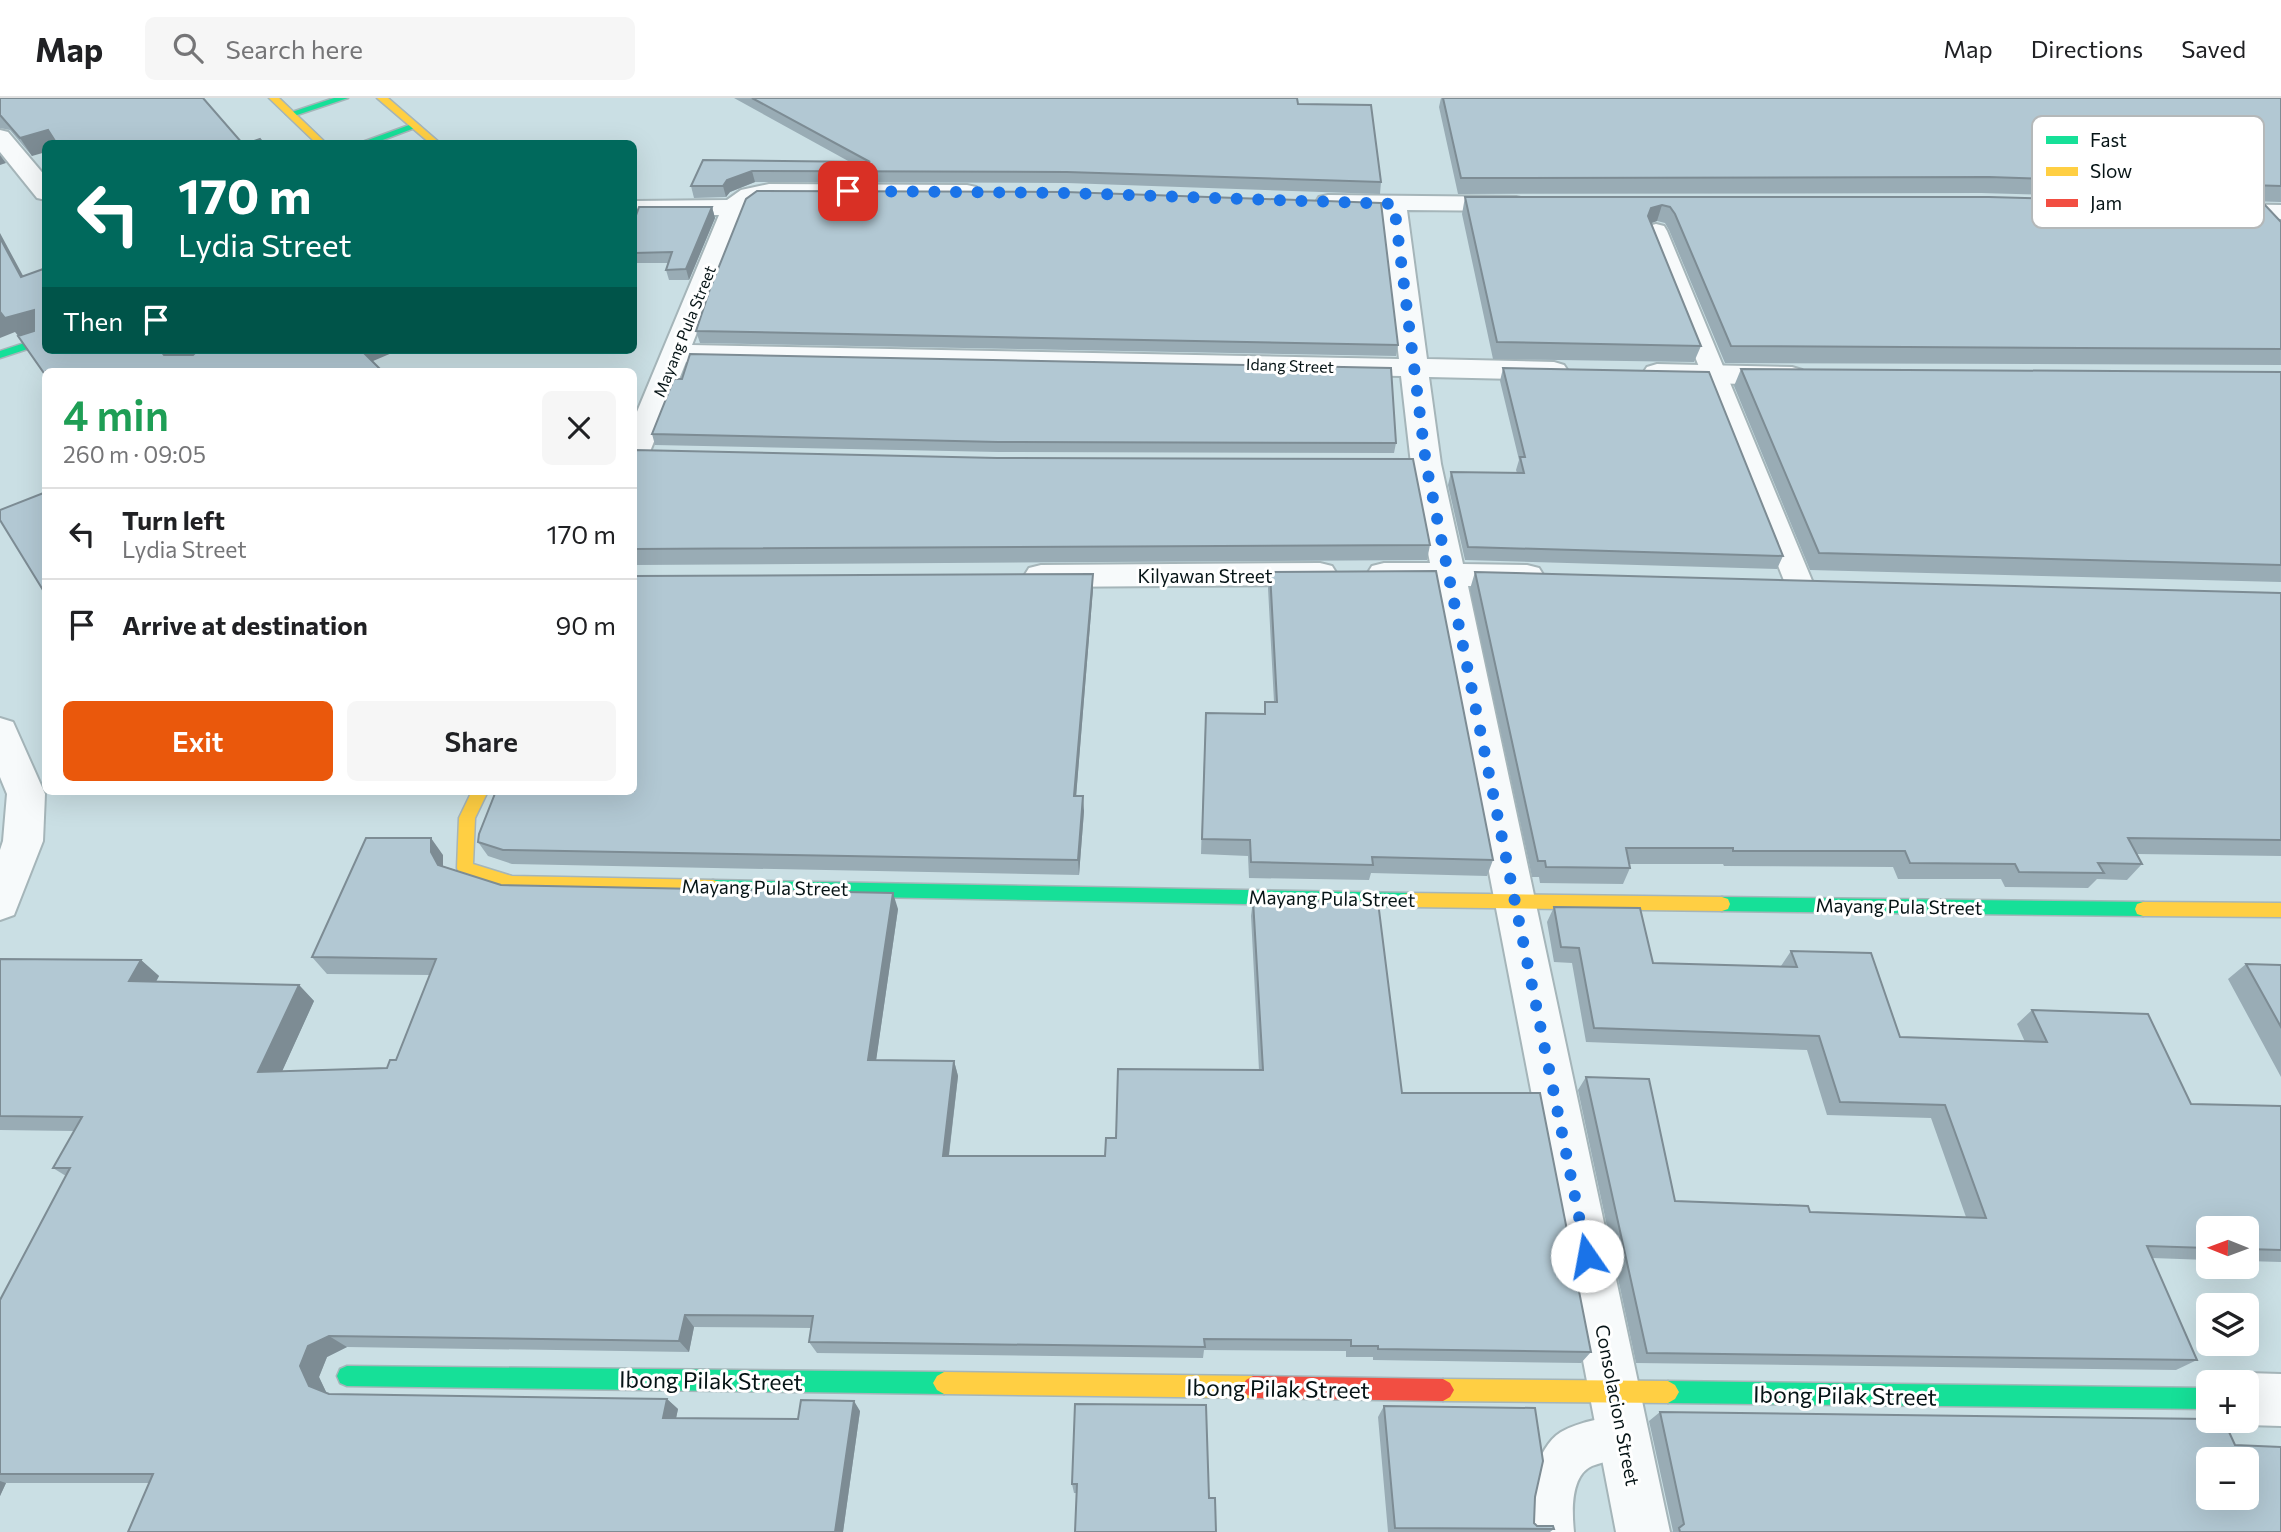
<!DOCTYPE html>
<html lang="en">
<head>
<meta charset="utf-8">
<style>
	:root { --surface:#fff; --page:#f6f6f6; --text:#202124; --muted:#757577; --line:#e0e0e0; --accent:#ea580c }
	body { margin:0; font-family:Commissioner,sans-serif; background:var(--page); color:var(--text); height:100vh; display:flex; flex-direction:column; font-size:26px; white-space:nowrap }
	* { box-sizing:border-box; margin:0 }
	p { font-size:23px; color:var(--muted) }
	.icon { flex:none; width:38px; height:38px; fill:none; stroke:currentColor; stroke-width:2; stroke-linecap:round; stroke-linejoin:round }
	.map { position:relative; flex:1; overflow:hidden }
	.side { position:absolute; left:42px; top:270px; width:595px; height:427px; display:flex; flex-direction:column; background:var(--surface); border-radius:10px; box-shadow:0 7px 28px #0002 }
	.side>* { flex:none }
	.banner { position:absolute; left:42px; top:42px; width:595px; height:214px; border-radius:10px; box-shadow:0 7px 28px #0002; background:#00695c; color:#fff; overflow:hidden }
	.needle { width:46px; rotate:271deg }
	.controls { position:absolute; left:2196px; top:1118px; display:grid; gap:14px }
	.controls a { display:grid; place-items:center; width:63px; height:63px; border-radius:10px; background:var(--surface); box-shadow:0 7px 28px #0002; font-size:35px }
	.pin { position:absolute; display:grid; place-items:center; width:60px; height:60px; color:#fff; margin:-30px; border-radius:14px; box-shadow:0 4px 10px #0006 }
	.me { position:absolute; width:77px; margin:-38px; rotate:348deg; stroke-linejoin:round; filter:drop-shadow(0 0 5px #0008) }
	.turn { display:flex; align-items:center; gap:24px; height:147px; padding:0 21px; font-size:32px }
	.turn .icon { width:91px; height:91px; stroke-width:2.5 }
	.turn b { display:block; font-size:49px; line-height:60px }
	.then { display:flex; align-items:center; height:66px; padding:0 21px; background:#0003; gap:14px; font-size:26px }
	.round { display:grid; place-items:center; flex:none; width:74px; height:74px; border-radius:10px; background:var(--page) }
	.overview { display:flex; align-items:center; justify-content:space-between; height:119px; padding:0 21px }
	h1 { font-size:42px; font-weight:600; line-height:52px; color:#1e9e55 }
	.action { display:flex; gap:14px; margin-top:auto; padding:14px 21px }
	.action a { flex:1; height:80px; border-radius:10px; background:var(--accent); color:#fff; font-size:28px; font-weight:600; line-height:80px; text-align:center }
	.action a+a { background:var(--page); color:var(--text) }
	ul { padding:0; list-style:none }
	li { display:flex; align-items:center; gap:21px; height:91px; padding:0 21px; border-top:2px solid var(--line) }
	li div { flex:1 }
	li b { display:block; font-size:26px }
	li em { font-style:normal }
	header { display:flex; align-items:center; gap:42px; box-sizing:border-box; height:98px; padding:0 35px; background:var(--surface); border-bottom:2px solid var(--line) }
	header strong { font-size:33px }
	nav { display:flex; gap:38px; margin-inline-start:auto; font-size:24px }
	.search { width:490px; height:63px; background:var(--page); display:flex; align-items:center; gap:18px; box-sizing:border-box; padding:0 24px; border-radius:10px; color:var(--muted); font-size:26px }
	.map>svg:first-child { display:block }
</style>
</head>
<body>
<header>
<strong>Map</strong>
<div class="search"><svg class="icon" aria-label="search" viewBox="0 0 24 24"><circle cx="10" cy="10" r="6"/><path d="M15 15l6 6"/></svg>Search here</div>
<nav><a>Map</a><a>Directions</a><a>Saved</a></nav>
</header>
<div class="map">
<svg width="2281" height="1434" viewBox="0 0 2281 1434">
	<rect width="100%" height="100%" fill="#cadfe4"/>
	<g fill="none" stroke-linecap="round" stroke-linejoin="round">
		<g stroke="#a5b5b9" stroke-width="4">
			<path id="lane" d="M1656 126 1664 128 1667 133 1813 485 1809 492 1799 495 1789 492 1785 485 1645 133 1648 128Z
				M1624 1315 1640 1322 1647 1338 1640 1354C1625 1360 1607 1362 1592 1368 1570 1378 1572 1414 1574 1434H1526C1525 1405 1534 1351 1561 1334 1580 1323 1603 1321 1624 1315Z"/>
		</g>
		<g stroke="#a5b5b9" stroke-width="4">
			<path id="street" d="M0 32 8 34 46 79V102L37 100 0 54Z
				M769 86 967 87 976 89 979 94 976 99 967 101 769 100 758 102 746 111 692 247 1399 261 1382 112 1328 111 1319 109 1316 104 1319 99 1328 97 1516 99 1525 101 1528 106 1525 111 1516 113 1407 112 1427 261 1554 264 1564 267 1568 273 1564 279 1554 282 1429 279 1441 366 1463 466 1527 467 1539 470 1544 478 1539 486 1527 489 1468 488 1670 1434H1616L1434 488 1384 487 1372 484 1367 476 1372 468 1384 465H1430L1411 366 1401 278 686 264 649 356 645 363 634 365V321L719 117H634V103L727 102 741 92Z
				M2220 106 2281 107V121L2211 118 2208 113 2211 108Z
				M160 252H189L205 273H176Z
				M1657 266 1792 269 1802 272 1806 278 1802 284 1792 287 1657 284 1647 281 1643 275 1647 269Z
				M1320 465 1332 468 1337 476 1332 484 1320 487 1041 489 1029 486 1024 478 1029 470 1041 467Z
				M0 620 13 624 45 696 43 743 14 817 0 822V752L3 743 7 696 0 679Z
				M2247 1275 2281 1276V1328L2247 1327 2238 1323H2247V1284H2228Z"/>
		</g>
		<g stroke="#a5b5b9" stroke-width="3">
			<path id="fast" d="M334 0H348L294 18 286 16Z
				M412 26 420 28 372 46H357Z
				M46 238V245L0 260V253Z
				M713 782 1409 795 1415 797 1417 802 1415 807 1409 809 713 796 707 794 705 789 707 784Z
				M1722 799 2143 804 2149 806 2151 811 2149 816 2143 818 1722 813 1716 811 1714 806 1716 801Z
				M347 1268 944 1274 951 1278 955 1285 951 1292 944 1296 347 1288 340 1285 337 1278 340 1271Z
				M1668 1283 2208 1290V1311L1668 1305 1661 1301 1657 1294 1661 1287Z"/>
		</g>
		<g stroke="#a5b5b9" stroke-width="3">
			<path id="slow" d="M269 0H279L327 46H317Z
				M377 0H388L441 46H431Z
				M472 693H488L475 720 473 766 512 778 713 782 719 784 721 789 719 794 713 796 512 792 459 775 457 770 459 720Z
				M1409 795 1722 799 1728 801 1730 806 1728 811 1722 813 1409 809 1403 807 1401 802 1403 797Z
				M2143 804 2281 805V819L2143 818 2137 816 2135 811 2137 806Z
				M944 1274 1253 1278 1260 1282 1264 1289 1260 1296 1253 1300 944 1296 937 1292 933 1285 937 1278Z
				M1443 1281 1668 1283 1675 1287 1679 1294 1675 1301 1668 1305 1443 1303 1436 1299 1432 1292 1436 1285Z"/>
		</g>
		<g stroke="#a5b5b9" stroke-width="3">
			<path id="jam" d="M1253 1278 1443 1281 1450 1285 1454 1292 1450 1299 1443 1303 1253 1300 1246 1296 1242 1289 1246 1282Z"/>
		</g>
		<use href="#lane" fill="#f7fafb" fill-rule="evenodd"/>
		<use href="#street" fill="#f7fafb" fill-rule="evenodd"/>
		<use href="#fast" fill="#16e098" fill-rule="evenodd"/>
		<use href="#slow" fill="#ffcf43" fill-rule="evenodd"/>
		<use href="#jam" fill="#f24e42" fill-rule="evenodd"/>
	</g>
	<path fill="#99acb5" d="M0 0 243 46H46L32 58 10 32 0 30Z
		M734 0H1297L1298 6 1381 84 1380 96 1067 85 755 84 730 94 726 99 694 100 691 88 703 62 850 64Z
		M1441 0H2281V104L1981 95 1458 96 1439 9Z
		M1465 99 2281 124V267L1725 265 1669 132 1665 125 1657 123 1651 125 1701 248 1694 264 1493 261 1462 116Z
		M712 109 715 120 689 182H669L666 172 668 165H634V123Z
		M696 233 1398 247 1396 258 700 245Z
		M1503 270 1783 458 1777 471 1465 462 1448 387 1451 374 1517 375 1516 372 1519 362 1500 283Z
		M1741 271 2281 274V484L1810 472 1734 288Z
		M652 336 1396 345 1394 355 999 354 655 347Z
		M634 352 1430 447 1427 462 634 467Z
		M1270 474 1493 762 1487 778 1371 775 1369 782 1249 780 1248 758 1201 756 1205 631 1264 616 1265 604H1274L1268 490Z
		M1475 474 2281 495V758L2137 756 2142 766 2127 782 2097 781 2088 790 2005 789 2001 781H1898L1893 769 1724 768 1723 766H1629L1630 770 1623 786 1540 785 1539 779H1532L1470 491Z
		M1093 476V491L1076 698 1084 713 1079 777 512 766 488 758 478 744Z
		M443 757V768L501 787 898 811 876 962 954 963 958 978 949 1058H1105L1116 1040 1259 972 1251 818 1253 802 1402 995 1591 1254 1581 1265 1373 1262V1259H1346V1253L1204 1252 1203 1260 817 1255 809 1244 812 1230 694 1229 689 1254 347 1249 327 1259 319 1279 327 1296H329L667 1301 678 1311 676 1320 798 1321 860 1313 843 1434H128L150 1385H6L0 1398V1202L66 1078 53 1070 74 1033 0 1032V861L141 862 159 878 156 884 299 887 314 903 282 973 387 970 396 962 430 877 327 876 312 859Z
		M1554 809 1653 865 1781 869V868L1791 853 1900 939 2025 944 2017 926 2032 912 2191 1006 2281 1008V1164L2247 1163V1130H2208V1162L2152 1160 2197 1262 2176 1272 1636 1265 1578 992 1586 979 1675 1103 1810 1114 1966 1119 1931 1020 1827 1017 1807 952 1586 944 1572 865 1554 864 1547 824Z
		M2246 866 2281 867V979L2228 881Z
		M1384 1308 1535 1399 1534 1425 1537 1428 1554 1431 1550 1434H1388L1378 1319Z
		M1660 1314 2235 1347 2281 1434H1672L1673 1433 1649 1323Z
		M1072 1386 1209 1400 1074 1395Z"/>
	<path fill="#7d8c94" d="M48 32 56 46H46V54L32 58 20 40Z
		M0 57 6 65 0 67Z
		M752 73 755 84 730 94 726 99 723 88 727 82Z
		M1662 107 1657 123 1646 127 1651 110Z
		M712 109 715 120 689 182 686 171Z
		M0 135 34 198 21 179 0 140Z
		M34 212 46 228 19 239 15 234 0 240V216Z
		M359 252H399L366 266Z
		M1093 476V491L1075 712 1074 698Z
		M1083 698 1084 713 1079 777 1078 762Z
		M431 740 443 757V771L438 767 431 754Z
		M893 795 898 811 874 977 868 962Z
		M141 862 159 878 147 899 129 883Z
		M299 887 314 903 275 989 258 974Z
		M954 963 958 978 947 1072 943 1058Z
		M685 1217 694 1229 689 1254 679 1243Z
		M329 1238 347 1249 327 1259 319 1279 328 1298 309 1288 300 1268 308 1248Z
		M667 1301 678 1311 674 1330 663 1320Z
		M854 1303 860 1313 843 1434H835Z
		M0 1383 6 1385 0 1398Z"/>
	<path fill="#b2c8d3" stroke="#7d8c94" stroke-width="2" fill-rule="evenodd" d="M0 0H203L243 46H57L48 32 20 40 0 17Z
		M752 0H1297L1298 6 1371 7 1381 84 1067 74 752 73 727 82 723 88H691L703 62 870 64Z
		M1443 0H2281V88L1989 79 1461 80Z
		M260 41 264 46H246Z
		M757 93 1066 94 1381 105 1398 247 696 233 710 191 746 101Z
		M1465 99H1989L2265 107 2281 124V251L1731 248 1675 116 1670 109 1662 107 1651 110 1648 118 1701 248 1497 244Z
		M639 109H712L686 171 666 172 672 154 634 155V123Z
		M0 140 21 179 46 170V252H160L164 257H193L196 254 194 252H361L382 273H46V278L18 238 34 233V212L5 220 1 215 0 216Z
		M690 256 1391 270 1396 345 998 344 652 336 674 281H682Z
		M1503 270 1709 274 1783 458 1468 449 1451 374 1524 375 1520 359H1525Z
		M1741 271 2281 274V467L1819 455Z
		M634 352 997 360 1413 361 1430 447 634 451Z
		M46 394V497L0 422V412Z
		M1436 473 1493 762 1372 759 1373 767 1251 764 1250 742 1202 741 1206 615 1265 616V604H1277L1270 474Z
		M1475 474 2281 495V742L2128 740 2142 766 2098 765 2104 775 2019 774 2015 766 1910 765 1905 753H1733V750H1626L1630 770 1546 769 1545 763H1538Z
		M1093 476 1074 698H1083L1078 762 503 752 478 744 479 736 496 693H634V478Z
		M366 740H431V754L438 767 501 787 893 795 868 962 954 963 943 1058H1105L1106 1040H1116L1118 971 1263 972 1253 802 1378 804 1402 995H1540L1591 1254 1378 1251V1248H1351V1242L1204 1241 1205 1249 809 1244 813 1218 685 1217 679 1243 329 1238 308 1248 300 1268 309 1288 329 1296 667 1301 663 1320 798 1321 801 1302 854 1303 835 1434H128L153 1376H0V1202L70 1070H53L82 1019 0 1018V861L141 862 129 883 299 887 258 974 387 970 390 962H396L436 861 312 859Z
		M1554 809 1640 810 1653 865 1797 869 1791 853 1871 855 1900 939 2047 944 2032 912 2148 916 2191 1006 2281 1008V1152L2247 1151V1130H2208V1150L2147 1148 2197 1262 1647 1255 1586 979 1649 981 1675 1103 1808 1108 1810 1114 1986 1120 1945 1007 1840 1004 1819 938 1594 930 1579 850 1561 849Z
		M2246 866 2281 867V929Z
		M1075 1306 1206 1307 1209 1400H1215L1216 1434H1075L1077 1386H1072Z
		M1384 1308 1535 1310 1543 1363 1535 1399 1534 1425 1537 1428H1553L1554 1431 1395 1430Z
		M1660 1314 2208 1321V1323H2224L2235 1347 2281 1349V1434H1680L1679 1430 1684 1426ZM2208 1362H2247V1400H2208Z"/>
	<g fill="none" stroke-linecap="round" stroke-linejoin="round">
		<path stroke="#1a73e8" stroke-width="12" stroke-dasharray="0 21.6" d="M848 93 1067 95 1394 106 1426 366 1587 1158"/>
	</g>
	<g text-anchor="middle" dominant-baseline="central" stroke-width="6" stroke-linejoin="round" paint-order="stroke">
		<g font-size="16" fill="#061416" stroke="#fff">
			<text transform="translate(684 233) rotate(-68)">Mayang Pula Street</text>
			<text transform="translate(1290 267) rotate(2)">Idang Street</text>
		</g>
		<g font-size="19" fill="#061416" stroke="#fff">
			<text x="1205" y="477">Kilyawan Street</text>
			<text transform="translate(765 789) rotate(1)">Mayang Pula Street</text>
			<text transform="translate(1332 800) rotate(1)">Mayang Pula Street</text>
			<text transform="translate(1899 808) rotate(1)">Mayang Pula Street</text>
			<text transform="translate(1618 1307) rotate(79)">Consolacion Street</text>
		</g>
		<g font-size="23" fill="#061416" stroke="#fff">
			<text transform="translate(711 1282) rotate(1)">Ibong Pilak Street</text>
			<text transform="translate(1278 1290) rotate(1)">Ibong Pilak Street</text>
			<text transform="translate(1845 1297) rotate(1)">Ibong Pilak Street</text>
		</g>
	</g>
	<rect x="2032" y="18" width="232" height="112" rx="10" fill="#fff" stroke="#b4b8b9" stroke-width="2"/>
	<rect x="2046" y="38" width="32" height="8" fill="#16e098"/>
	<rect x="2046" y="69" width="32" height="9" fill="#ffcf43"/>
	<rect x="2046" y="101" width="32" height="8" fill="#f24e42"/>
	<g font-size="19" fill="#061416">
		<text x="2090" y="49">Fast</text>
		<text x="2090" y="80">Slow</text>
		<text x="2090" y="112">Jam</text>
	</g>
</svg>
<div class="controls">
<a><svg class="needle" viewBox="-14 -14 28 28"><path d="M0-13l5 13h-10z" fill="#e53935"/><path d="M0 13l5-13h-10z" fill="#757577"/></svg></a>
<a><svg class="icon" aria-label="layers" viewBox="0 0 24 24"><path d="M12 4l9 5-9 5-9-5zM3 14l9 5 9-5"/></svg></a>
<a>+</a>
<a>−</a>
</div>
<div class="pin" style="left:848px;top:93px;background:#d93025"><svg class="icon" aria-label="arrive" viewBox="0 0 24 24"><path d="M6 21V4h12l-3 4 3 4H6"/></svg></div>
<svg class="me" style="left:1587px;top:1158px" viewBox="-20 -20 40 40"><circle r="19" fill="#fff"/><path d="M0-13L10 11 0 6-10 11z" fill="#1a73e8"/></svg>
<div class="banner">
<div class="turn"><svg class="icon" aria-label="left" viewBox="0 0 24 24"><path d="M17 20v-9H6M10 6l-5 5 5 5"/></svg><div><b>170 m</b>Lydia Street</div></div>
<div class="then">Then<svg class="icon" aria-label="arrive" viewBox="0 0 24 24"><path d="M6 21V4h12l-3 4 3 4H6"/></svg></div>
</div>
<section class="side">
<div class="overview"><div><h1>4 min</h1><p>260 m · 09:05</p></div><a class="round"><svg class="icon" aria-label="close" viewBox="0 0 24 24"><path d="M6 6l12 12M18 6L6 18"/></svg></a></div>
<ul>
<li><svg class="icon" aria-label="left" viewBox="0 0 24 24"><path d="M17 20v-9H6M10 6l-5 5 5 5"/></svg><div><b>Turn left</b><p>Lydia Street</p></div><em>170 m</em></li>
<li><svg class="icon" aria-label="arrive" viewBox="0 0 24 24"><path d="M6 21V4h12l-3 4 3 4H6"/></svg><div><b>Arrive at destination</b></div><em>90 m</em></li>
</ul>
<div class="action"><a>Exit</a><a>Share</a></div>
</section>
</div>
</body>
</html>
